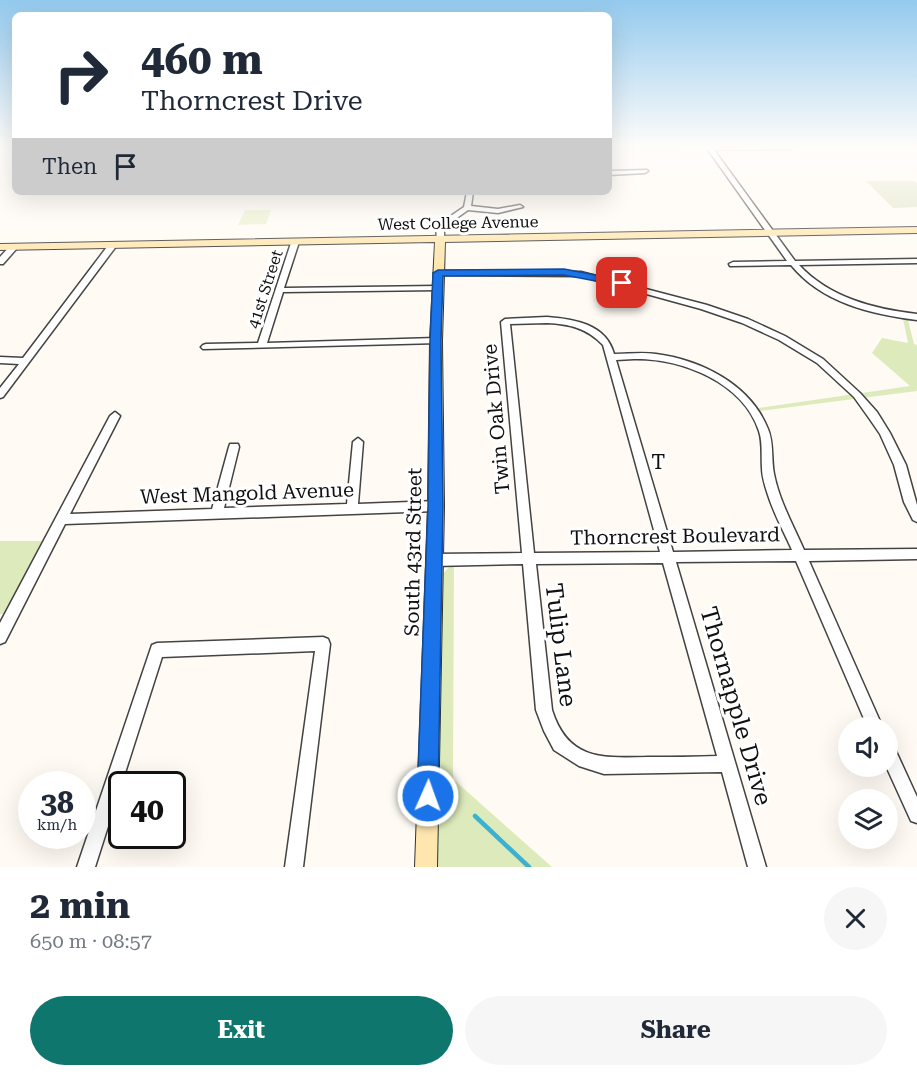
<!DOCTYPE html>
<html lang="en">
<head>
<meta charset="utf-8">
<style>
	:root { --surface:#fff; --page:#f6f6f7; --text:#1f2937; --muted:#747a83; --accent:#0f766e }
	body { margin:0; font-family:"Roboto Serif",serif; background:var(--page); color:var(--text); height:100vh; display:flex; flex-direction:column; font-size:22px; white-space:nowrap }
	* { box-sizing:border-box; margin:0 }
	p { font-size:20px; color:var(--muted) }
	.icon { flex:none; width:33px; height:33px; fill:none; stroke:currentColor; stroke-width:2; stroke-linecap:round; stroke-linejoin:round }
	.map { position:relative; height:867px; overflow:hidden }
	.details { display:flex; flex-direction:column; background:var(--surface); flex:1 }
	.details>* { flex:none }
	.hud { position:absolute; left:12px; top:12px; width:600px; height:183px; border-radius:9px; box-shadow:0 6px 24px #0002; background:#fff; color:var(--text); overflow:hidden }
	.tools { position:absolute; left:838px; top:717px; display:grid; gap:12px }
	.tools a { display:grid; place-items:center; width:60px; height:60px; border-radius:50%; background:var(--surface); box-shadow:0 6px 24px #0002; font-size:30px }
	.speed { position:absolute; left:18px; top:771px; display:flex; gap:12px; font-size:30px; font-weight:700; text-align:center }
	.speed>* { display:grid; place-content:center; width:78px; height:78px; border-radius:50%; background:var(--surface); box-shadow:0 6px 24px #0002; line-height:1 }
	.speed small { font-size:15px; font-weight:400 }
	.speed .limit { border:3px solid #111; border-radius:9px; background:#fff; color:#111 }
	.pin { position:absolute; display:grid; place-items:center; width:51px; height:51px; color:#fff; margin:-26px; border-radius:12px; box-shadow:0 3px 9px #0006 }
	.me { position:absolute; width:66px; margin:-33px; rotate:2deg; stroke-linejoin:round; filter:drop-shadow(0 0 4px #0008) }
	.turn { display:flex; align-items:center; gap:21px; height:126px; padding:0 30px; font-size:27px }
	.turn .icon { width:78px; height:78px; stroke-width:2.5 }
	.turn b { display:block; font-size:42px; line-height:51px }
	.then { display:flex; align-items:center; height:57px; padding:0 30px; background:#0003; gap:12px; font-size:22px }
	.round { display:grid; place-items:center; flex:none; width:63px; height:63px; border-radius:32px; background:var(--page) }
	.head { display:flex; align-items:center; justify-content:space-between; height:102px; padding:0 30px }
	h1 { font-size:36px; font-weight:700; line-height:45px }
	.action { display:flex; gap:12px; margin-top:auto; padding:12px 30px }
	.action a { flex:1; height:69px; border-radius:36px; background:var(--accent); color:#fff; font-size:24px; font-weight:700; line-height:69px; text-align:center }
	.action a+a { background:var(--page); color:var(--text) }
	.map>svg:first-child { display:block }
</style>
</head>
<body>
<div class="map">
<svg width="917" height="867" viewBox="0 0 917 867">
	<rect width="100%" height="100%" fill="#fffbf4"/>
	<path fill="#ddebbc" d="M609 147H673L676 152 609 153Z
		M903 319 908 320 914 344 917 345V391L760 411 758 408 910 386 872 353 882 338 908 343Z
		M0 541H43L3 614H0Z
		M454 566 453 779 552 867H437L439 578 449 567Z"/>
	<path fill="#dfe3c3" d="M866 181H914L917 183V207L893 208Z"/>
	<path fill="#ecf2ce" d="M245 210H271L266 224 238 225Z"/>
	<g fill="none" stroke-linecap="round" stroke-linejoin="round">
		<path stroke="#3db2d0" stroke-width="4.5" d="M475 816 529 867"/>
		<g stroke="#434343" stroke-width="3">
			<path id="street" d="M706 147H793L790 149 714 150 795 261 917 259V263L799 265C830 298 874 309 917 314V320C871 314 822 303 791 265L730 266 729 264 733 262 787 261Z
				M647 170 648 171 645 173 609 175V171Z
				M467 192H473L471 206 498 209 520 205 523 207 498 213 468 210 444 227V238L437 240 436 226 464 207Z
				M292 240 299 242 284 288 438 286 442 288 438 290 283 292 267 343 436 338 440 341 439 343 203 349 201 347 203 345 206 344 258 343Z
				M110 243 117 245 3 397 0 398V388L19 364 0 363V357L23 358Z
				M11 245 18 247 3 264H0V257Z
				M435 271 581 272 707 305 748 319 785 336 823 359 860 393 877 412 890 433 906 465 917 505V522L913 520 904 502 894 465 880 434 869 418 854 397 817 363 779 340 742 323 701 309 581 276 438 275 434 273Z
				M547 317C574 319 606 324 614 354 628 354 642 352 656 354 701 360 750 384 768 429 774 443 771 459 774 474 779 500 793 525 804 550L917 549V559L809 561 883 728H868L796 561 676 562 766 867H748L722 772 604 774 579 766 554 750 544 731 536 710 523 564 434 566 430 564 428 560 430 556 434 554 522 553 501 322 505 319ZM547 323C569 324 587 328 603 345L660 552 534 553 510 324ZM634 359C681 358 743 382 759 431 763 443 761 455 762 468 762 477 765 486 768 495 774 514 784 532 792 550L673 552 616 360ZM663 563 717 756C694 757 671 757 648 757 603 758 568 761 552 710L536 564Z
				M115 412 120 416 70 514 212 509 229 447 230 444H238L239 447 224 508 347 504 353 442 358 438 363 442 358 504 436 501 440 503 442 506 440 509 436 511 65 524 5 642 0 644V623L110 416Z
				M323 637 328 639 330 644 303 867H285L315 651 162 657 95 867H77L152 645 157 643Z
				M888 745 894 747 917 797V823L911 821 886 766H888Z"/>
		</g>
		<g stroke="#323232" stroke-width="2">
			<path id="secondary" d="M917 227V233L445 242 442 341 444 506 437 867H415L428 506 430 341 435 242 0 250V244Z"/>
		</g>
		<use href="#street" fill="#fff" fill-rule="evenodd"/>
		<use href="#secondary" fill="#ffe6af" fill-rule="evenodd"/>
	</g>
	<linearGradient id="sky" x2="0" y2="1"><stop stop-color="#94caee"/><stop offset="0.55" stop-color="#fffdfa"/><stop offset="1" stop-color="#fffdfa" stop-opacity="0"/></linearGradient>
	<rect width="917" height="268" fill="url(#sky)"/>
	<path fill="#1a73e8" stroke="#114b97" stroke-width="1.5" d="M564 269 622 280 628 283 622 286 564 275 443 276 441 341 443 506 438 796 435 804 428 807 420 804 417 796 428 506 430 341 433 273 438 270Z"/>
	<g text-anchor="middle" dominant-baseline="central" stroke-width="6" stroke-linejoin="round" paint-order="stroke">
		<g font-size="16" fill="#101010" stroke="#fff">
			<text transform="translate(458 223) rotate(-1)">West College Avenue</text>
			<text transform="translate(265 289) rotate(-72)">41st Street</text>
		</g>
		<g font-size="20" fill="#101010" stroke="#fff">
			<text transform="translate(496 419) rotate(-95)">Twin Oak Drive</text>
			<text transform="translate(247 493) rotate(-2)">West Mangold Avenue</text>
			<text transform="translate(675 536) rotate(-1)">Thorncrest Boulevard</text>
			<text transform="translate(413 552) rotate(-89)">South 43rd Street</text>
		</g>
		<g font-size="21" letter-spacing="1.5" fill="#101010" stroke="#fff">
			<text x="659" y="462">T</text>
		</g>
		<g font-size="24" fill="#101010" stroke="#fff">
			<text transform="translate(561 645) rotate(83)">Tulip Lane</text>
			<text transform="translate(736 706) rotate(74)">Thornapple Drive</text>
		</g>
	</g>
</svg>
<div class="tools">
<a><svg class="icon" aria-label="sound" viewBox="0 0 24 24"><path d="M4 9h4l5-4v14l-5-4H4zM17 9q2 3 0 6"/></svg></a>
<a><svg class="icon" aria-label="layers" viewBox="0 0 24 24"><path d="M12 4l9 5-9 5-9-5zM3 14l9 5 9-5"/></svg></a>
</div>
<div class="speed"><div>38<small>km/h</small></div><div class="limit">40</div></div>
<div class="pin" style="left:622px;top:283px;background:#d93025"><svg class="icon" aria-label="arrive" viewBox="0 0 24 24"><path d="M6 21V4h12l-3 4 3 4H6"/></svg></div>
<svg class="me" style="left:428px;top:796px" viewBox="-20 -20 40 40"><circle r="17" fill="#1a73e8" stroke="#fff" stroke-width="3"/><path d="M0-11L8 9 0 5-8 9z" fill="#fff"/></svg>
<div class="hud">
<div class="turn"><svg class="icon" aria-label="right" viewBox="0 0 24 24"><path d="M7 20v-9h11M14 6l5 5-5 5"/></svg><div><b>460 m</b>Thorncrest Drive</div></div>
<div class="then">Then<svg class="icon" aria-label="arrive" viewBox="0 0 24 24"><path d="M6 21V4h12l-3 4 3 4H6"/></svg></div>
</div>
</div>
<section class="details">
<div class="head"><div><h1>2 min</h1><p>650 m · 08:57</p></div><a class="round"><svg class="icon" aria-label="close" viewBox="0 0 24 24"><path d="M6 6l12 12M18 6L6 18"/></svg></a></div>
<div class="action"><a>Exit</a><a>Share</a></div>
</section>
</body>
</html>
